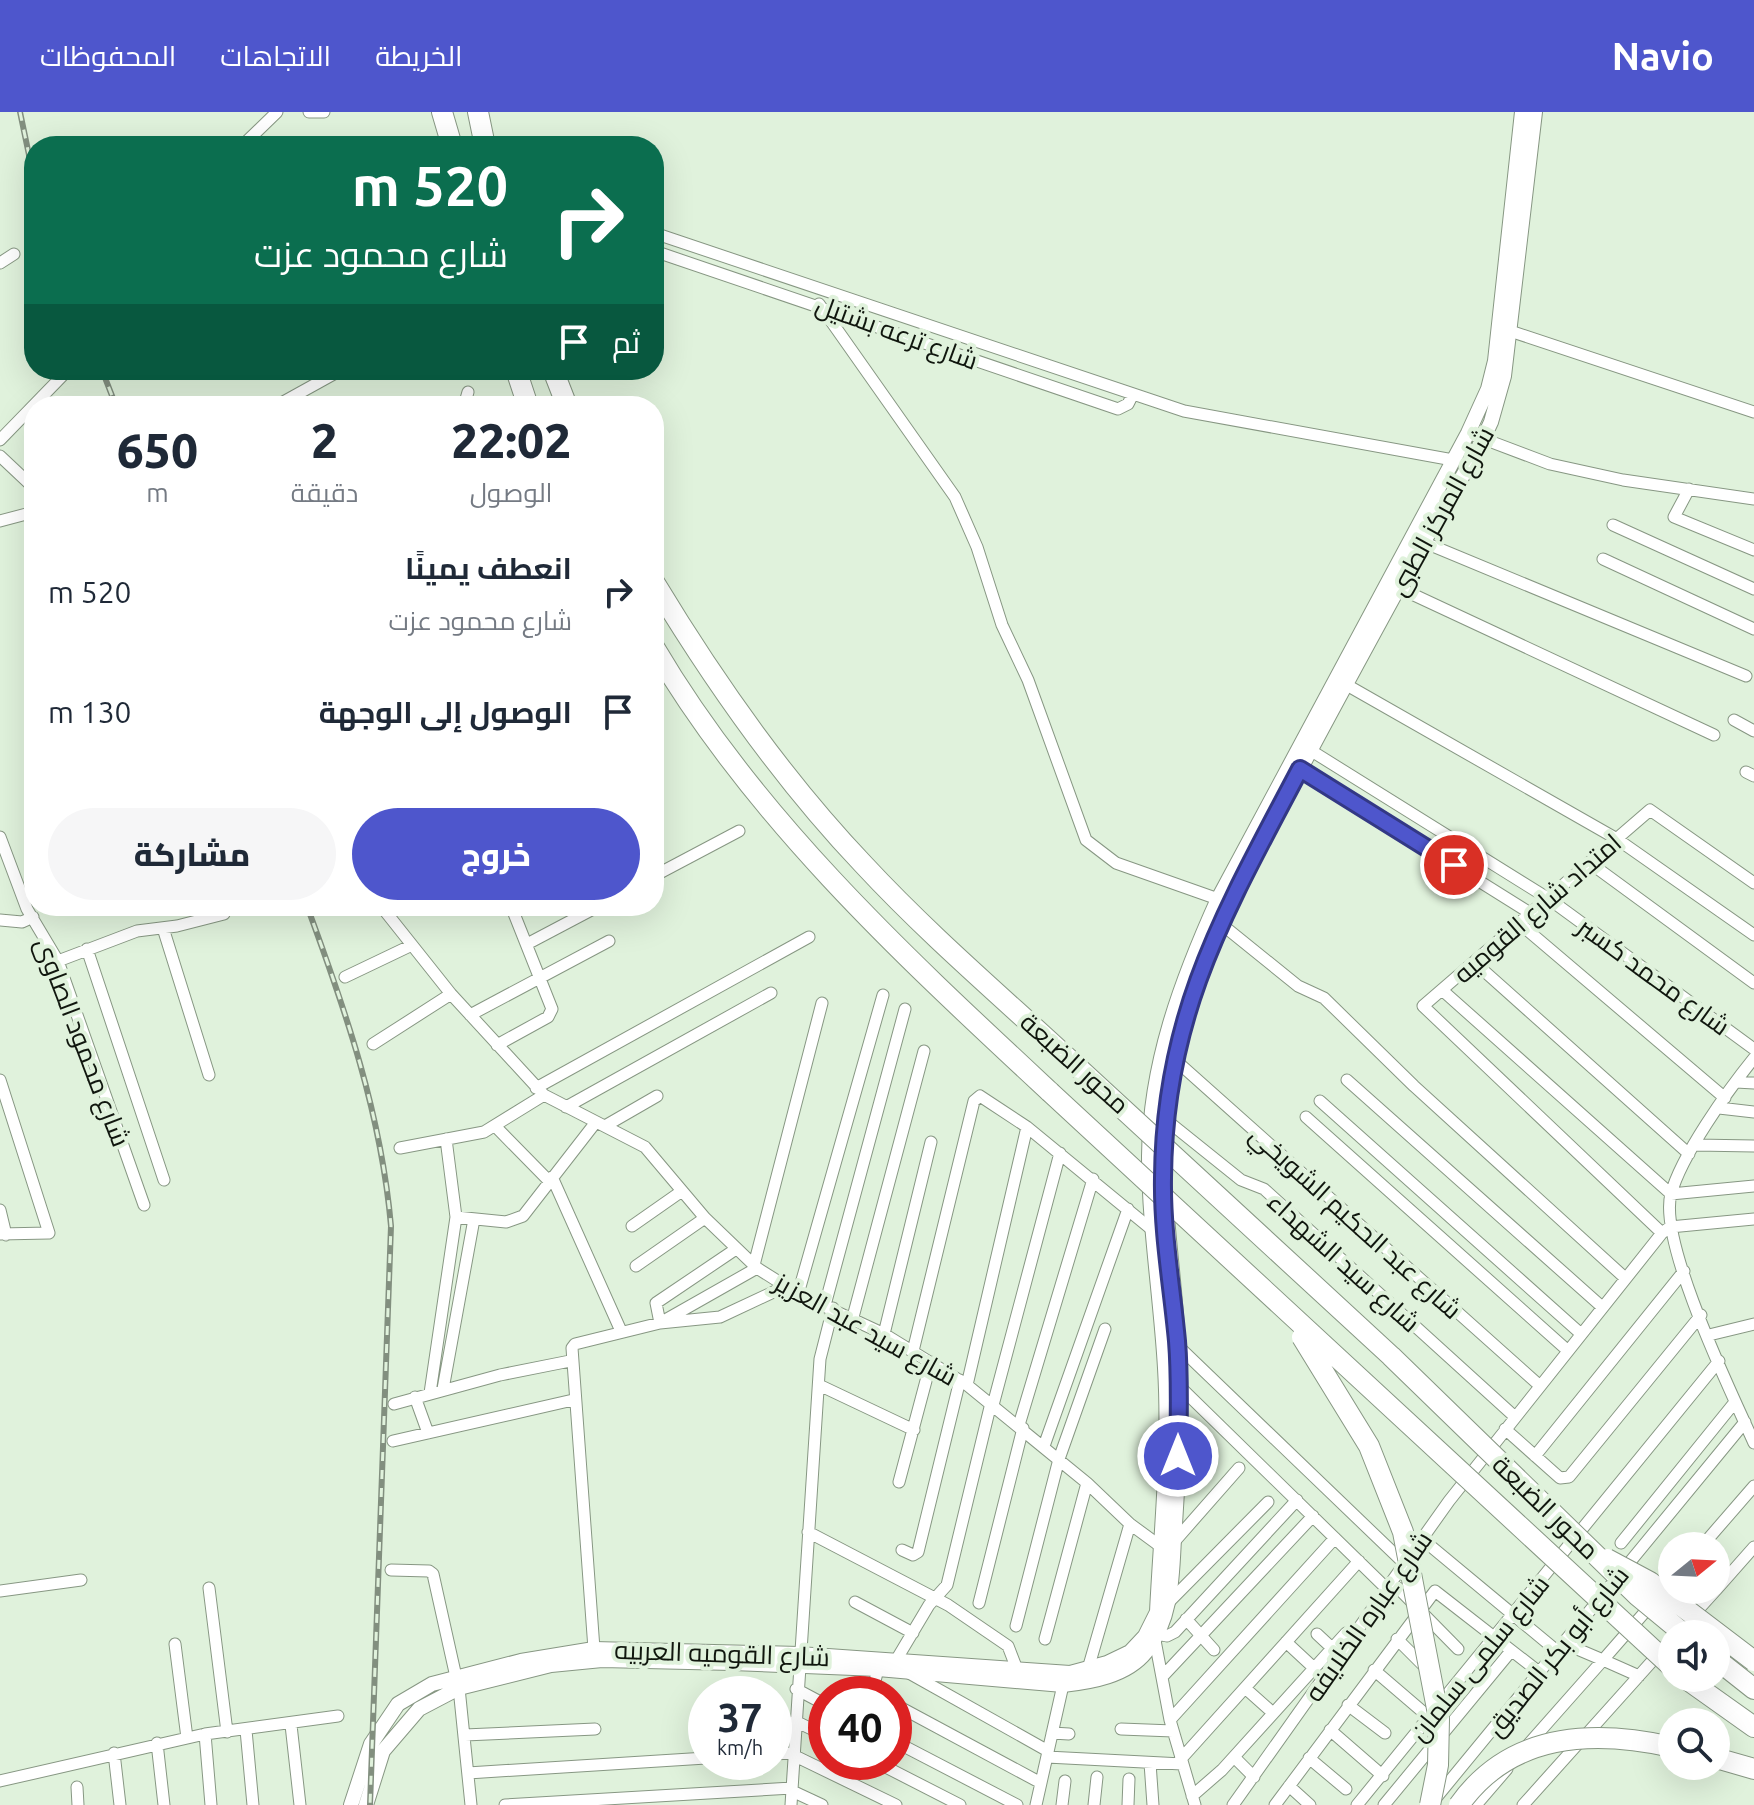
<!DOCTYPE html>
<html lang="ar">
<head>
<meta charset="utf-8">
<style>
	:root { --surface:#fff; --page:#f6f6f7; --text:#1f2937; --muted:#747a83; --accent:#4e56cc }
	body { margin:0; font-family:Ubuntu,Cairo,sans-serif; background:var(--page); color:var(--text); direction:rtl; height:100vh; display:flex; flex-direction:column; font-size:30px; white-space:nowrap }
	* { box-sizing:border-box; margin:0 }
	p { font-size:26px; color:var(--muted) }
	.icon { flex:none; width:44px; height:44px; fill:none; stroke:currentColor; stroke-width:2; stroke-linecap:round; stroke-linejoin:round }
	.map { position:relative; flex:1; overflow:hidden; direction:ltr }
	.side { position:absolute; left:24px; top:284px; width:640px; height:520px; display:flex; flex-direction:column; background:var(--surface); border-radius:32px; box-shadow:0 8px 32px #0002; direction:rtl }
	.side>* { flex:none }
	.banner { position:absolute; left:24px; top:24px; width:640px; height:244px; border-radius:32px; box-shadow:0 8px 32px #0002; direction:rtl; background:#0b6e4f; color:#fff; overflow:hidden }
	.needle { width:52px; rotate:72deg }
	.tools { position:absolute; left:1658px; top:1420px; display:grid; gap:16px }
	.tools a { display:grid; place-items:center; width:72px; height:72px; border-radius:50%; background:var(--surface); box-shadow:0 8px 32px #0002; font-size:40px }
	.speed { position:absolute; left:688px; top:1564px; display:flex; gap:16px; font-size:40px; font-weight:700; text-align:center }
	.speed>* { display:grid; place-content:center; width:104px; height:104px; border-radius:50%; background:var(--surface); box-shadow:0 8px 32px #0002; line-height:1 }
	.speed small { font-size:20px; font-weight:400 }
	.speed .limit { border:12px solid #d22; background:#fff; color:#111 }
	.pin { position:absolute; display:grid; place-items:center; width:68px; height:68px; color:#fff; margin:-34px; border:4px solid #fff; border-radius:50%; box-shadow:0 2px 8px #0007 }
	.me { position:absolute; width:88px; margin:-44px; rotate:0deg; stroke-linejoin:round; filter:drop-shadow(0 0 6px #0008) }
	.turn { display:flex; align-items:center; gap:28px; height:168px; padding:0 24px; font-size:36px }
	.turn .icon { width:104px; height:104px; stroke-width:2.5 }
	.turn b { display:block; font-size:56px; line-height:68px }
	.then { display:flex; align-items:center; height:76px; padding:0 24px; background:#0003; gap:16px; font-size:30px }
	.eta { display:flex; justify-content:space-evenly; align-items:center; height:136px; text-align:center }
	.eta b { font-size:48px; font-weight:800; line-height:56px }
	.action { display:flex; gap:16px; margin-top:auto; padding:16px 24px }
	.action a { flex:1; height:92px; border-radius:48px; background:var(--accent); color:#fff; font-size:32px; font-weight:800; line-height:92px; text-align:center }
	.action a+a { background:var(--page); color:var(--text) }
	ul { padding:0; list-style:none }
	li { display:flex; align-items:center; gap:24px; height:120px; padding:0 24px }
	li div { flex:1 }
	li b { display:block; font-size:30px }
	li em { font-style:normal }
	header { display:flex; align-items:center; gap:48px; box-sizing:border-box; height:112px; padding:0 40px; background:var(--accent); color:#fff }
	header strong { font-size:38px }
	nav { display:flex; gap:44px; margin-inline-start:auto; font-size:28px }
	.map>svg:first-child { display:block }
</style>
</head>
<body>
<header>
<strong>Navio</strong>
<nav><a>الخريطة</a><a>الاتجاهات</a><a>المحفوظات</a></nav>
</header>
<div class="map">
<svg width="1754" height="1693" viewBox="0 0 1754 1693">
	<rect width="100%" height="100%" fill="#e0f2dc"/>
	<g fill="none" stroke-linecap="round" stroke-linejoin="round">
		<g stroke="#879783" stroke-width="13">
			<path id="minor" d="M309 0H324
				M242 34 277 0
				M654 121 1184 299 1453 348
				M654 139 1118 297 1128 292 1133 282
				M0 151 14 142
				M819 192 955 385 977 435 1002 513 1028 568 1086 728 1116 751 1218 787
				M1510 219 1754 300
				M276 294 341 258
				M464 294 468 280
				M1468 321 1550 352 1623 368 1754 387
				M0 328 68 258
				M0 344 34 376
				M1689 377 1674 405 1754 438
				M0 409 34 400
				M1613 413 1754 477
				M1423 430 1746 564
				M1603 447 1754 517
				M1399 476 1714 623
				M1345 572 1617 727 1754 823
				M1734 608 1754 619
				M1310 638 1549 787 1754 937
				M1300 657 1530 801
				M1746 660 1754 664
				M0 725 27 797 58 849 144 1093
				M1590 751 1754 871
				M654 764 739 719
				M381 794 451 882 544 983 645 1035 705 1106 757 1156 798 1182 884 1222 967 1273 1087 1371 1130 1412 1160 1434
				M0 808 22 810 33 805
				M1220 811 1298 874 1324 886 1414 974 1624 1165
				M1519 811 1725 986
				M163 816 209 963
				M527 832 599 794
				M87 837 164 1068
				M58 849 137 819 177 814 224 802
				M1474 850 1689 1042
				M345 865 412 833
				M1442 878 1671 1082 1754 1074
				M470 903 609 829
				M373 932 451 882
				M497 933 548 905 552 897 511 794
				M1173 946 1539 1273
				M1754 946C1728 978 1681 1044 1671 1082 1658 1130 1732 1282 1754 1331
				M0 968 49 1121 0 1122
				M1347 968 1601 1194
				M1736 970 1754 971
				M536 976 809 825
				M1320 989 1580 1221
				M566 995 771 881
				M1719 996 1754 1000
				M1306 1005 1567 1238
				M1165 1007 1241 1068 1264 1077 1514 1304
				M495 1014 549 1069
				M605 1014 657 984
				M1696 1033 1754 1034
				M400 1036 484 1020 544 983
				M552 1065 621 1219
				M0 1098 6 1123
				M456 1105 506 1110 523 1104 596 1010
				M632 1114 682 1079
				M1662 1121 1423 894 1650 698 1754 771
				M736 1137 656 1191 660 1211 757 1156
				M754 1153 822 891
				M636 1154 705 1106
				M798 1182 883 883
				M825 1193 905 897
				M853 1205 924 939
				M884 1222 931 1030
				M1709 1223 1754 1212
				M1178 1234 1405 1452
				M913 1239 974 989 980 984 1027 1015 1167 1130
				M1177 1272 1387 1477
				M819 1273 914 1318
				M967 1273 1027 1015
				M443 1277 474 1107
				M430 1281 456 1105 446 1027
				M415 1285 428 1321
				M394 1292 500 1263 570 1249
				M993 1293 1060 1041
				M1019 1313 1093 1067
				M1505 1317 1560 1366 1569 1365 1701 1203
				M393 1329 573 1288
				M1044 1334 1128 1097
				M1535 1344 1684 1159
				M899 1370 931 1250
				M808 1420 948 1493 1008 1534 1018 1560
				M1422 1427 1557 1539
				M1174 1430 1239 1356
				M1621 1431 1735 1290
				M1702 1434 1754 1374
				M902 1438 913 1443 918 1440 960 1268
				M391 1458 429 1459 433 1462 456 1565
				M1392 1470 1458 1537
				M209 1476 227 1620
				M1716 1478 1754 1435
				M0 1479 81 1468
				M855 1490 913 1521
				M1169 1490 1268 1390
				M979 1491 1023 1316
				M1186 1507 1214 1538
				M1016 1514 1059 1347 1105 1217
				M1157 1522 1167 1524 1175 1520 1297 1388
				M1317 1522 1332 1536
				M1676 1522 1716 1478
				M1154 1523 1170 1608 1195 1693
				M1045 1527 1087 1371
				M1397 1527 1422 1552
				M1286 1530 1314 1556
				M1563 1531 1603 1548 1672 1469
				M175 1532 187 1626
				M594 1537 572 1236 575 1232 660 1211 720 1205 784 1175
				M892 1555 929 1493 947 1473 991 1291
				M1088 1557 1130 1412
				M1374 1558 1430 1606
				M909 1561 1048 1639
				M1162 1565 1313 1404
				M459 1576 471 1693
				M1245 1576 1273 1601
				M796 1577 826 1593
				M875 1582 872 1581 878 1557
				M894 1592 1041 1671
				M1348 1593 1385 1621
				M1170 1608 1335 1426
				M795 1609 826 1624
				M291 1613 300 1693
				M1121 1617 1173 1619
				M246 1618 253 1693
				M1330 1618 1383 1664
				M1052 1621 1069 1622
				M205 1622 211 1693
				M465 1623 595 1617
				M894 1629 1017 1693
				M157 1631 164 1693
				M1526 1635 1603 1548 1639 1564
				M114 1641 120 1693
				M774 1642 793 1641
				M793 1643 896 1693
				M1047 1645 1182 1652
				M1234 1645 1254 1665
				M1309 1646 1346 1677
				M1180 1648 1359 1449
				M876 1650 960 1693
				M1150 1651 1153 1693
				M468 1661 706 1646
				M0 1669 205 1622 338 1604
				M1289 1674 1310 1693
				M77 1675 78 1693
				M792 1679 822 1693
				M1192 1684 1222 1658 1346 1521 1355 1524
				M1435 1687 1745 1310
				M505 1693 792 1676
				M791 1693 820 1247 833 1196
				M1036 1693 1063 1573
				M1062 1693 1065 1669
				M1094 1693 1097 1665
				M1128 1693 1129 1667
				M1233 1693 1449 1389 1662 1121 1670 1115 1754 1107
				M1275 1693 1435 1479 1539 1560
				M1357 1693 1719 1249
				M1384 1693 1511 1539
				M1476 1693 1507 1657
				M1523 1693 1672 1527"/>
		</g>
		<g stroke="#879783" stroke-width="16">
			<path id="tertiary" d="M351 1693 371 1632 398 1592 432 1572 521 1549 594 1537 799 1542 1070 1561 1107 1551 1130 1540 1145 1524 1157 1500C1161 1419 1170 1337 1165 1256 1161 1186 1149 1114 1149 1044 1150 952 1181 869 1218 787L1468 321 1488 277 1495 249 1522 0
				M366 1693 383 1639 419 1597 459 1576 551 1553 602 1548 732 1551 878 1557 1063 1573C1091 1570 1127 1564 1146 1540 1172 1507 1172 1465 1174 1426 1179 1362 1180 1298 1178 1235 1175 1159 1160 1086 1165 1010 1172 901 1220 807 1271 713 1320 619 1371 526 1422 433 1445 392 1472 353 1491 310L1504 264 1535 0"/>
		</g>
		<g stroke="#879783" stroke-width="22">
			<path id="motorway" d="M442 0 452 34
				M478 0 485 34
				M516 258 528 294
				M553 258 567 294
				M654 470C715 571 782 667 864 753 929 823 1002 885 1072 950
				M654 535C755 707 905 845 1050 980
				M1716 1547 1754 1577
				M1685 1566 1754 1615
				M1716 1646 1754 1657"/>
		</g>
		<use href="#minor" stroke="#fff" stroke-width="11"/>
		<use href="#tertiary" stroke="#fff" stroke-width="14"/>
		<use href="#motorway" stroke="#fff" stroke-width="20"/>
		<g stroke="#828f7f" stroke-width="6">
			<path id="rail" d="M20 0 34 67
				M102 258 116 294
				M307 794C346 900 381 1001 391 1114L370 1693"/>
		</g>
		<use href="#rail" stroke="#e0f2dc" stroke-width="3" stroke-dasharray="9" stroke-linecap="butt"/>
		<g stroke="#879783" stroke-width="22" stroke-linecap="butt">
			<path id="motorway-bridge" d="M1072 950 1391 1244 1638 1484 1684 1522
				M1050 980 1672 1555
				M1302 1225 1369 1334 1403 1420 1439 1607 1438 1653 1430 1693
				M1607 1447 1650 1470 1754 1549
				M1459 1693C1510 1621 1592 1617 1672 1635"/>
		</g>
		<use href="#motorway-bridge" stroke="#fff" stroke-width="20"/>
	</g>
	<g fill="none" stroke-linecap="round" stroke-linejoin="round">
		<g stroke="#333885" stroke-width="20">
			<path id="route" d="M1178 1344C1179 1307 1180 1266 1177 1229 1172 1175 1162 1120 1163 1066 1164 901 1226 798 1300 657L1454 753"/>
		</g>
		<use href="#route" stroke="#4e56cc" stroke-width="14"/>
	</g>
	<g text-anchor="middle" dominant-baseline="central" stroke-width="8" stroke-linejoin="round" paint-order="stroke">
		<g font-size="26" fill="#10160e" stroke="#e0f2dc">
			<text transform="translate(897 220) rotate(20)">شارع ترعه بشتيل</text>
			<text transform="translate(1441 399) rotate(-61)">شارع المركز الطبى</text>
			<text transform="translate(1537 796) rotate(-41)">امتداد شارع القوميه</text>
			<text transform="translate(1654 864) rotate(36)">شارع محمد كسبر</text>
			<text transform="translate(83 930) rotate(69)">شارع محمود الصاوى</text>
			<text transform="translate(1075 951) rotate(42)">محور الضبعة</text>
			<text transform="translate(1356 1110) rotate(42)">شارع عبد الحكيم الشويخي</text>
			<text transform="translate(1344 1150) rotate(42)">شارع سيد الشهداء</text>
			<text transform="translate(866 1217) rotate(29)">شارع سيد عبد العزيز</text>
			<text transform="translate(1546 1395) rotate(44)">محور الضبعة</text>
			<text transform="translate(1368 1504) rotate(-55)">شارع عباره الخلايفه</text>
			<text transform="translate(1557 1539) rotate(-51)">شارع أبو بكر الصديق</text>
			<text transform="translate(722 1541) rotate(2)">شارع القوميه العربيه</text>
			<text transform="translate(1479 1546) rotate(-51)">شارع سلمى سلمان</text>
		</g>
	</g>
</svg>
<div class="tools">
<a><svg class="needle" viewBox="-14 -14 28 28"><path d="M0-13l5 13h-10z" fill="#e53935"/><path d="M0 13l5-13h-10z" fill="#747a83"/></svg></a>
<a><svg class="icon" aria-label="sound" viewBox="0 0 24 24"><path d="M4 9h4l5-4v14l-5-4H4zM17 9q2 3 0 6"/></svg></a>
<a><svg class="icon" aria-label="search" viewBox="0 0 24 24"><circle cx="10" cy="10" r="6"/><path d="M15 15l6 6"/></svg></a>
</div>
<div class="speed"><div>37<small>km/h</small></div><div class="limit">40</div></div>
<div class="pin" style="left:1454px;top:753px;background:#d93025"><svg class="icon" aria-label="arrive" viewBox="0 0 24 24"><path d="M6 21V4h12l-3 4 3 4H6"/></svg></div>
<svg class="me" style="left:1178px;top:1344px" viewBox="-20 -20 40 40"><circle r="17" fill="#4e56cc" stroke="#fff" stroke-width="3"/><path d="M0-11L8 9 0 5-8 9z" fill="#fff"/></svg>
<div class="banner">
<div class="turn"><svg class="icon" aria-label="right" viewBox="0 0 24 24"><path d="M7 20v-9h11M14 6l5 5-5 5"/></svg><div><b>520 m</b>شارع محمود عزت</div></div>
<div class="then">ثم<svg class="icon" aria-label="arrive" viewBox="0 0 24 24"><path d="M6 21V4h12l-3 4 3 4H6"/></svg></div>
</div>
<section class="side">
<div class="eta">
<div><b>22:02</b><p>الوصول</p></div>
<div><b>2</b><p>دقيقة</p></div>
<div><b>650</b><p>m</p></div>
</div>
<ul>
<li><svg class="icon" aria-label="right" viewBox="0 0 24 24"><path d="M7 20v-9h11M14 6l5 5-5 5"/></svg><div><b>انعطف يمينًا</b><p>شارع محمود عزت</p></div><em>520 m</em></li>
<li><svg class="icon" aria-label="arrive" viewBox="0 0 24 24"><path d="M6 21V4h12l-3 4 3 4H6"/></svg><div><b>الوصول إلى الوجهة</b></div><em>130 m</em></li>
</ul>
<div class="action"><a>خروج</a><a>مشاركة</a></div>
</section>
</div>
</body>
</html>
